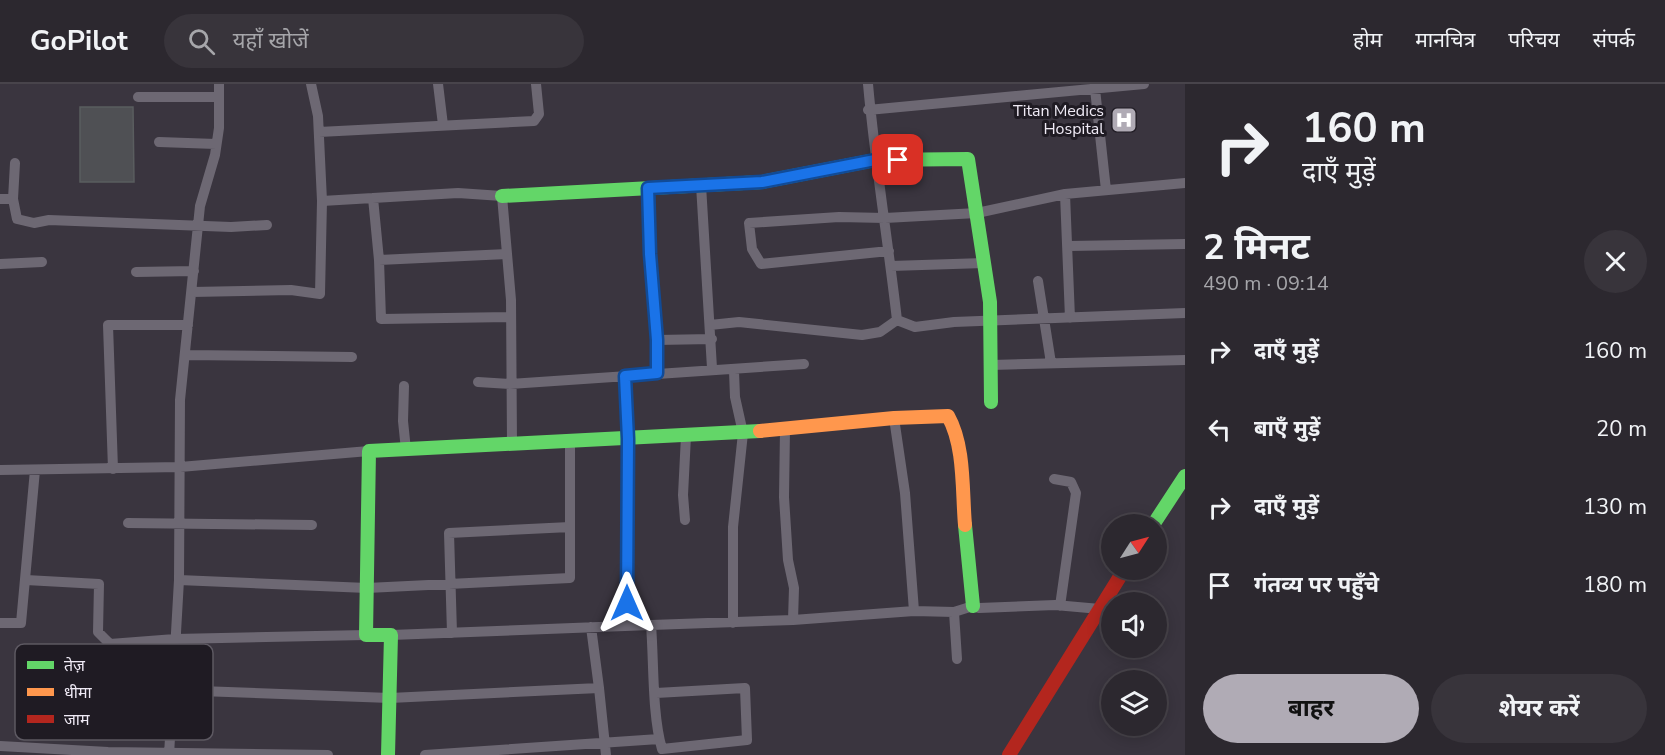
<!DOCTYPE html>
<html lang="hi">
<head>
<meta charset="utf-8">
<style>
	:root { --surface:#2c282f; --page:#38343b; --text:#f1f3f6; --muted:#a6a6aa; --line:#48444b; --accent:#b0abb5 }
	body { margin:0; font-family:"Nunito Sans","Noto Sans Devanagari",sans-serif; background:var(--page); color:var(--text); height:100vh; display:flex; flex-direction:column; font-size:22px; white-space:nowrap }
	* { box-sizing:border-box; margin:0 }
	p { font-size:20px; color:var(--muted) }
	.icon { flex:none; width:33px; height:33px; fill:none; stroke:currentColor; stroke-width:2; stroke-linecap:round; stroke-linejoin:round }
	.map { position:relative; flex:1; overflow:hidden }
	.sheet { display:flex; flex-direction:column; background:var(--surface); width:480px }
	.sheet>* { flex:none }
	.hud { background:#2c282f; color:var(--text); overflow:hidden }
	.needle { width:39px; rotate:54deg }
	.controls { position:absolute; left:1101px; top:430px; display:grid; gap:12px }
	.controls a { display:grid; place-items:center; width:66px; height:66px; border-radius:50%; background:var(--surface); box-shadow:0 3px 15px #0003,0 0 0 2px var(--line); font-size:30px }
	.pin { position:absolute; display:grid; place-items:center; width:51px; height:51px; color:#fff; margin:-26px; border-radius:12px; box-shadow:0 3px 9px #0006 }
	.me { position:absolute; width:66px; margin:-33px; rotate:0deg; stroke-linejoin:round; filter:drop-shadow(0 0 4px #0008) }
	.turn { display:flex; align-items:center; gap:21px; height:126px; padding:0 18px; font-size:27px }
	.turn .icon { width:78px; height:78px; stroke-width:2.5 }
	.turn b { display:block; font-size:42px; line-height:51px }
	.round { display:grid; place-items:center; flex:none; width:63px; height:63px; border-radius:32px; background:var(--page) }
	.head { display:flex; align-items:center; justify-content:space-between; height:102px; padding:0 18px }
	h1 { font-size:36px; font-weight:700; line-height:45px }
	.action { display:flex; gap:12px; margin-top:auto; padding:12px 18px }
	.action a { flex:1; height:69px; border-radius:36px; background:var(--accent); color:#111; font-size:24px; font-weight:700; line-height:69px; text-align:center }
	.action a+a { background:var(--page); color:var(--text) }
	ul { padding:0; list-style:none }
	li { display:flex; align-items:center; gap:18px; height:78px; padding:0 18px }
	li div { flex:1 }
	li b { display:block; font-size:22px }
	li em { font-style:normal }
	header { display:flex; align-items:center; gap:36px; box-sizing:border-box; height:84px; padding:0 30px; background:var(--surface); border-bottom:2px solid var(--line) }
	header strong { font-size:28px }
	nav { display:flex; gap:33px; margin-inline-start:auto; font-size:21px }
	.search { width:420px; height:54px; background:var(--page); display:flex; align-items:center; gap:15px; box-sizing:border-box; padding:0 21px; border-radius:33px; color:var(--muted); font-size:22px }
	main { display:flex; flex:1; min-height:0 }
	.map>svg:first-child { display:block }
</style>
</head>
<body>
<header>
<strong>GoPilot</strong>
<div class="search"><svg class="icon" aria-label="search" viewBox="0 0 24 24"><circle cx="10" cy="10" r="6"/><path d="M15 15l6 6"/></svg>यहाँ खोजें</div>
<nav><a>होम</a><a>मानचित्र</a><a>परिचय</a><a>संपर्क</a></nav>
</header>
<main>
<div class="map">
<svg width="1185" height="671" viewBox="0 0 1185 671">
	<rect width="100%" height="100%" fill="#3a353f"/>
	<path fill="#4f5054" stroke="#5a5d5f" stroke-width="1.5" d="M80 23H133L134 98H80Z"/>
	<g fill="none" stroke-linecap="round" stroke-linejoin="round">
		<path stroke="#6d6873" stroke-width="10" d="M311 0 318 32 322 117 458 109 502 112 511 216 512 360
			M438 0 443 41
			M868 0C875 79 888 157 897 236
			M1095 5 1106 106
			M138 13H219
			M868 26 1144 0
			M319 48 534 37 539 30 536 0
			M159 58 216 60
			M15 79 13 115 17 135 34 139 49 136 231 143 267 141
			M701 101 712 284
			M648 104 650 170 657 256V289
			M1065 110 1070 234
			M373 114 379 176 381 235 511 233
			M0 115H13
			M1069 162 1185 160
			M889 167 761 180 752 165 749 139 839 133 885 134 977 129 1065 110 1185 99
			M379 176 507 170
			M0 180 42 178
			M891 182 984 179
			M136 188 194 187
			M1038 197 1051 279
			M192 208 291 206 320 210 322 117
			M897 236 915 243 954 238 1185 229
			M710 241 739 238 862 251 880 248 897 236
			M657 256 712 255
			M185 271 352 273
			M991 281 1185 276
			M625 292 628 355 627 542
			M478 298 510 300 804 280
			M404 302 403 337 406 366
			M894 334 905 409 914 527
			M785 346 784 413 788 476 794 504 793 536
			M113 385 108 241H188
			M0 386 180 383 369 367
			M1054 395 1071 398 1076 409 1060 522
			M685 436 683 411 686 352
			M128 439 312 441
			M26 496 99 500 98 548 110 560 175 555 366 551
			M179 496 367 504 570 494V357
			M954 528 957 575
			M0 539H21L35 386
			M733 539V443L743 349 735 313 734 287
			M651 541 793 536 914 527 954 528 973 522 979 524 1055 521 1100 525
			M591 543 599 604
			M452 549 449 449 570 443
			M391 551 651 541C654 578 652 631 662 665L747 656 745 604 656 609
			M172 606 390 614 599 604 606 671
			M0 662 108 668 328 671
			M169 671 179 496 180 316 200 122 215 71 219 44V0
			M425 671 659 655"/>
		<path stroke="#63d668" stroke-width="14" d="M502 112 762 98 875 76 968 75 990 218 991 318
			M965 441 973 522
			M1153 441 1185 392
			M388 671 391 551H366L369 367 760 347"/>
		<path stroke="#ff974d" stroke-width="14" d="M760 347 894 334 948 332C965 362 962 407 965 441"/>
		<path stroke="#b3261e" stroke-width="14" d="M1009 671 1124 486"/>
	</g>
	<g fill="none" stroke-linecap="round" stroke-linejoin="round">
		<g stroke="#114b97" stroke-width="15">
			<path id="route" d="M627 519 628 355 625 292 657 289V256L650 170 648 104 762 98 875 76H898"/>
		</g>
		<use href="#route" stroke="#1a73e8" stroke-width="10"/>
	</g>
	<defs>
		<g id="hospital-square" transform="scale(1.35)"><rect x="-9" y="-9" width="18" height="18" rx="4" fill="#b0abb5" stroke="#1f1b23"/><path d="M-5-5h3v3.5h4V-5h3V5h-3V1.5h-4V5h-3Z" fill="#fff"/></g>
	</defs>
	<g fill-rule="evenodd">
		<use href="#hospital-square" x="1124" y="36"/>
	</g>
	<g text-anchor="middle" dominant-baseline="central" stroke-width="6" stroke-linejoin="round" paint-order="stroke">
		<g font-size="16" fill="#efeaf5" stroke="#1f1b23" text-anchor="end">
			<text x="1104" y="27">Titan Medics<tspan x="1104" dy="18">Hospital</tspan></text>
		</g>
	</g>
	<rect x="15" y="560" width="198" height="96" rx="9" fill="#1f1b23" stroke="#5d5962" stroke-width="1.5"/>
	<rect x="27" y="577" width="27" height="8" fill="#63d668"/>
	<rect x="27" y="604" width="27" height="8" fill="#ff974d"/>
	<rect x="27" y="631" width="27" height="8" fill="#b3261e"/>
	<g font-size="16" fill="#efeaf5">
		<text x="64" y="587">तेज़</text>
		<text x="64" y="614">धीमा</text>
		<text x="64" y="641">जाम</text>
	</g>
</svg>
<div class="controls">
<a><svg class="needle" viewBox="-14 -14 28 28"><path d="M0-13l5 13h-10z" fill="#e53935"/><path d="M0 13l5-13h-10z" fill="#a6a6aa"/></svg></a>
<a><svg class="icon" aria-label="sound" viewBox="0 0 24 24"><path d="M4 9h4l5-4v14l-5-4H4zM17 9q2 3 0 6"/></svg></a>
<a><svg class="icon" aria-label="layers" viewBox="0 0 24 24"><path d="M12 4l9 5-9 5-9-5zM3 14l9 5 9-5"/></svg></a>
</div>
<div class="pin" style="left:898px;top:76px;background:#d93025"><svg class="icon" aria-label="arrive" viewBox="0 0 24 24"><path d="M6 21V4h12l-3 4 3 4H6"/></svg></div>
<svg class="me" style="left:627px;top:519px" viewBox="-20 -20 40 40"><path d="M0-17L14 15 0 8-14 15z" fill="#1a73e8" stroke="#fff" stroke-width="4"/></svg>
</div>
<section class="sheet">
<div class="hud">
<div class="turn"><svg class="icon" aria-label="right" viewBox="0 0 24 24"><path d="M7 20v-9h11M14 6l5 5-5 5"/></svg><div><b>160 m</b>दाएँ मुड़ें</div></div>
</div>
<div class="head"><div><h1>2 मिनट</h1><p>490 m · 09:14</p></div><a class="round"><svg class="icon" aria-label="close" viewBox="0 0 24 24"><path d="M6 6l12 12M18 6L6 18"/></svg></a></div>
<ul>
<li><svg class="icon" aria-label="right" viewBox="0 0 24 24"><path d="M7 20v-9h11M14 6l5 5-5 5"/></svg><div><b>दाएँ मुड़ें</b></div><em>160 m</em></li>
<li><svg class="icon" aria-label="left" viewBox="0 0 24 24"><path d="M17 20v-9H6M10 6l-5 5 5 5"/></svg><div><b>बाएँ मुड़ें</b></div><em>20 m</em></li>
<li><svg class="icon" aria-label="right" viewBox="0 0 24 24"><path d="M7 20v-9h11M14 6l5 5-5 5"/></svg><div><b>दाएँ मुड़ें</b></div><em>130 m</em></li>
<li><svg class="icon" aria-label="arrive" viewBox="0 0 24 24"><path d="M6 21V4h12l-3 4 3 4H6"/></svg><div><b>गंतव्य पर पहुँचे</b></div><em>180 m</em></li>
</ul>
<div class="action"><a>बाहर</a><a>शेयर करें</a></div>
</section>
</main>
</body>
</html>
